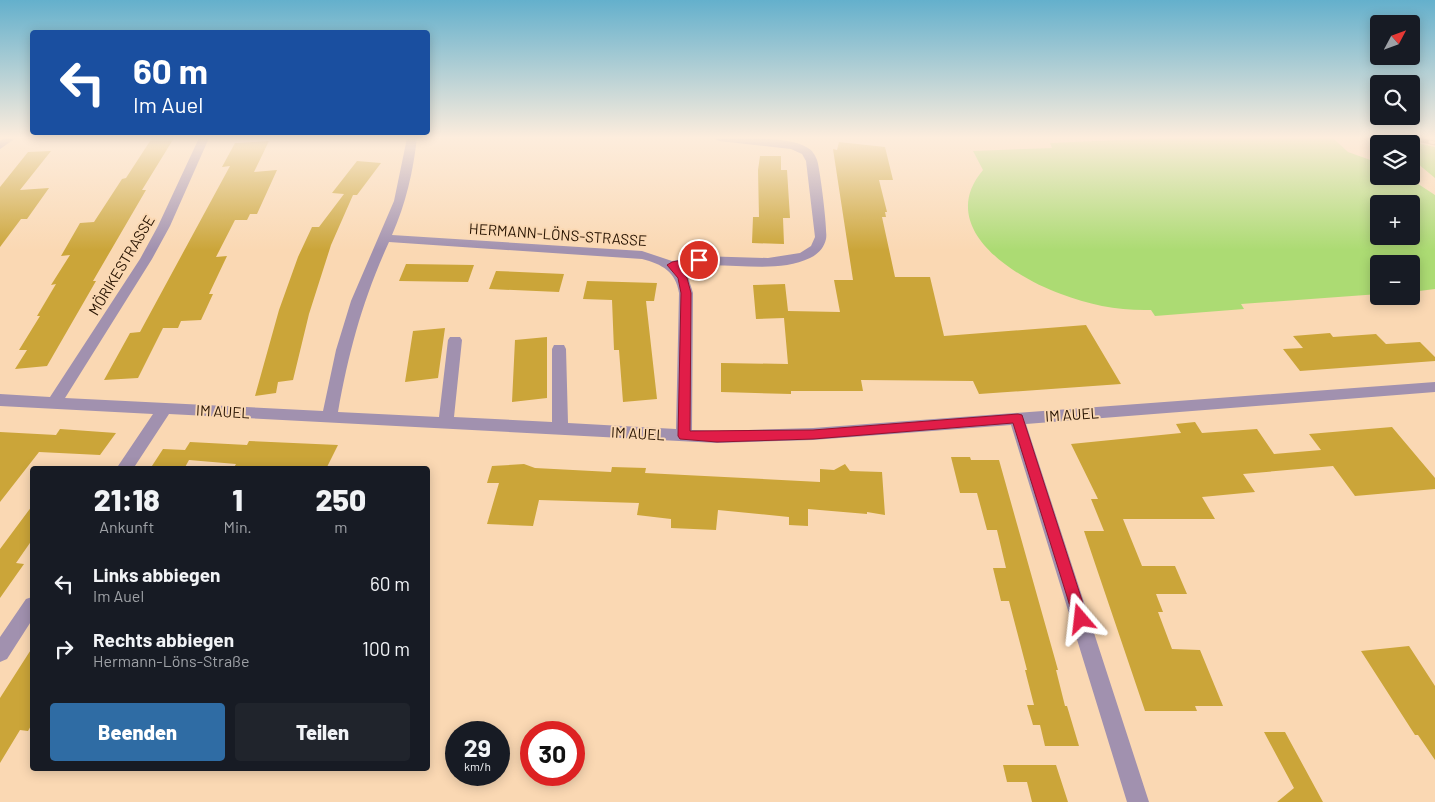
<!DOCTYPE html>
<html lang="de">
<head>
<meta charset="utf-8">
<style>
	:root { --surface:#171b24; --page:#20242c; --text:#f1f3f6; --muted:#9ea1a6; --accent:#2f6ca4 }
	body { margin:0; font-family:Barlow,sans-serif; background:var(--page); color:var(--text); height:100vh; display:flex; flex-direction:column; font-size:19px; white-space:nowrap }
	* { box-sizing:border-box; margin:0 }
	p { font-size:16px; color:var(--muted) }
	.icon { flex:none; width:28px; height:28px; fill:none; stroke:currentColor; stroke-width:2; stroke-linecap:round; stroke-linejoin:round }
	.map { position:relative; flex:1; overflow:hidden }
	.panel { position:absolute; left:30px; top:466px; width:400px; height:305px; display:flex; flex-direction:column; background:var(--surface); border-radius:5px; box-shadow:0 2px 12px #0003 }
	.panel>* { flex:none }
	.guide { position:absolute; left:30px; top:30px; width:400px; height:105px; border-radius:5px; box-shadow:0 2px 12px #0003; background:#1a4fa0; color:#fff; overflow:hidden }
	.needle { width:32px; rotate:49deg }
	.fabs { position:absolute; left:1370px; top:15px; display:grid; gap:10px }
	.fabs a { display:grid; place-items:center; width:50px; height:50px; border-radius:5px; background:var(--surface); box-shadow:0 2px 12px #0003; font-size:25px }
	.speed { position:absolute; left:445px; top:721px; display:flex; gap:10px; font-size:25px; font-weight:700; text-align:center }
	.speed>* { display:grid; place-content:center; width:65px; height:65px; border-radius:50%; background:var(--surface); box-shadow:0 2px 12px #0003; line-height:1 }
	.speed small { font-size:12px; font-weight:400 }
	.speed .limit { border:8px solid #d22; background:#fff; color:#111 }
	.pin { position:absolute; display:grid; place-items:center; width:42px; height:42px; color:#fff; margin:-21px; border:2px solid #fff; border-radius:50%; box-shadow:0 1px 5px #0007 }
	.me { position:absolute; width:55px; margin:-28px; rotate:343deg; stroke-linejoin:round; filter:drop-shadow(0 0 4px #0008) }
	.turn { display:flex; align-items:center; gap:18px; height:105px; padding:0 20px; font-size:22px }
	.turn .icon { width:65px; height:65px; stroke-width:2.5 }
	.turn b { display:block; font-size:35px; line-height:42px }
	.eta { display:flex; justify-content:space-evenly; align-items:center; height:85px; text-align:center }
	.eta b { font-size:30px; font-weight:800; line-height:35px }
	.cta { display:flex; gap:10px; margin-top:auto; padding:10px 20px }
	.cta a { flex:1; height:58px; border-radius:5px; background:var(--accent); color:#fff; font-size:20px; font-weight:800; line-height:58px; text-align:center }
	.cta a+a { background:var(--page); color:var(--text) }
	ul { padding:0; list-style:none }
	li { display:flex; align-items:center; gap:15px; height:65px; padding:0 20px }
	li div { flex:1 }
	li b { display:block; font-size:19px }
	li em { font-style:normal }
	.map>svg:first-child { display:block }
</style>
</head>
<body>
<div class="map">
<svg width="1435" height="802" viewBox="0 0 1435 802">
	<rect width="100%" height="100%" fill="#fad8b3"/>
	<path fill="#acdb73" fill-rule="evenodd" d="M1162 138H1333L1348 152 1379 163V176H1406L1435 195V289L1411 292V264H1379V294L1241 304 1244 309 1155 316 1151 310C1121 311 1089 305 1061 294 1013 277 935 227 983 170L973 151 1052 148 1050 143ZM1379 204H1411V236H1379Z
		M1379 138H1394L1435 147V178L1411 158V144C1399 144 1391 141 1379 138Z"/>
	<path fill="#cba539" d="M152 138H174L142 190H146L93 281H96L47 366 15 369 27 350H19L40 316H37L56 284 51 285 70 255 61 256 80 223 94 222 122 179 126 178Z
		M269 141 254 172 277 170 257 214H250L247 220H235L216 257 227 256 209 294H213L201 320 181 321 178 328H163L138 378 104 380 130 333 140 332 230 166 222 167 235 143Z
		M839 142 885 147 893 180H879L887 212H885L886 217H882L895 277H930L944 336 1086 325 1121 384 979 394 973 381 861 380 863 391H791V394L721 392V363L788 364 784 318 756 319 753 285 785 284 788 311 840 312 834 280H853L833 149 837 150Z
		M51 151 20 190 49 188 27 219H21L0 247V187L28 152Z
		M760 156H781V170H787L790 218H783L784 244 752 243 753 217H759L758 170Z
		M357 161 381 163 357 195H353L331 245 309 314 293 380 278 382 276 393 255 396 279 310 298 257 312 227H319L344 194 332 193Z
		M406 264 474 265 468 282 399 281Z
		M496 271 564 274 559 292 489 289Z
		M587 281 657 283 654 301H646L657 399 623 402 619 350H614L612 300 583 299Z
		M445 328 438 378 405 382 413 331Z
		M1330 333 1333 337 1376 334 1386 344 1420 342 1435 357V361L1300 371 1283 349 1303 348 1293 336Z
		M547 337V398L512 402 515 340Z
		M1195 422 1202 433 1257 429 1274 454 1321 450 1309 434 1392 427 1435 478V489L1355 496 1333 466 1243 474 1255 492 1202 497 1215 519H1123L1142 566H1175L1187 594H1156L1163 612H1158L1172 649 1200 650 1223 706H1195L1197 711H1145L1084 531H1104L1091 499H1098L1071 444 1181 433 1176 424Z
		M60 429 116 433 100 455 39 452 0 502V432L56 435Z
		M249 441 338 445 326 469H233L236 464 189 460 184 469H150L163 449 185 450 190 442 247 445Z
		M951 457H970L971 460H999L1058 670H1056L1065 706H1067L1079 746H1045L1040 725H1033L1027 705H1034L1025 670H1027L1009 601H1001L993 568H1006L997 530H987L977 493H960Z
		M524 464 535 468 611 472 612 467 646 468 645 473 820 482V469L834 470 845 464 850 471 882 472 885 515 867 512V514L808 509V526L789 525V517L718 510 716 530 671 528V519L637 515 639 503 539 500 533 526 487 524 499 483H487L492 466Z
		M32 506V540L16 563 24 564 0 598V549Z
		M1409 646 1435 686V760L1418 735H1415L1361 651Z
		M32 648V724L28 731 20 730 0 763V698Z
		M1264 732H1285L1323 802H1277L1294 788Z
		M1003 765H1056L1068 802H1032L1027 782H1007Z"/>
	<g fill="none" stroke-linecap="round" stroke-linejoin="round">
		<path fill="#a191af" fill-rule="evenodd" d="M4 138H16L0 149V141Z
			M199 138H209L170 226 152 259 65 398 323 411 336 350 351 301 394 201 407 138H417C413 172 406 203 392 235L642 251 672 261 699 256 768 258 800 253 811 246 815 237 806 161 802 154 791 149 719 141 714 138C735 138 791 136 808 148 812 150 815 155 817 160 820 168 828 232 826 239 824 248 818 254 810 258 773 276 721 259 681 268L688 277 693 293 692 430 717 431 813 428 1435 382V392L1026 424 1149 802H1127L1011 425 813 440 717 443 169 414 133 469H116L153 414 0 406V394L50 397 140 259 158 226ZM389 242 642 259C662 264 676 272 679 293L676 429 568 423 566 349 564 345H554L552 349V422L454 417 462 340 460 337H450L448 340 439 417 338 412C349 350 363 299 389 242Z
			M32 597V620L7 659 0 662V637L26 599Z"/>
		<g stroke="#9a7e61" stroke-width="4.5">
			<path id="rail" d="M1411 138 1435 143"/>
		</g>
		<use href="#rail" stroke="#fad8b3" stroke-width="3" stroke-dasharray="9" stroke-linecap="butt"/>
	</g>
	<linearGradient id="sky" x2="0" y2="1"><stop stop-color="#64b0cc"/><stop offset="0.55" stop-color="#fdeddd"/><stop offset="1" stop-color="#fdeddd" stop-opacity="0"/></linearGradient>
	<rect width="1435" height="250" fill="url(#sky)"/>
	<path fill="#e11d48" stroke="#92132f" d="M699 257 702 258V262L679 267 687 278 691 293 690 431 813 430 1018 414 1022 415 1088 619 1086 624 1081 626 1076 624 1074 619 1013 423 813 439 717 442 680 439 678 436 681 293 678 278 667 265 672 262Z"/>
	<g text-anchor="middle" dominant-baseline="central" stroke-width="4" stroke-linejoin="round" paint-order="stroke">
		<g font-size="15" fill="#271300" stroke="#fad8b3">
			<text transform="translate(558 234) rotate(4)">HERMANN-LÖNS-STRASSE</text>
			<text transform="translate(121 265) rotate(-59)">MÖRIKESTRASSE</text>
			<text transform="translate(223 411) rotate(3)">IM AUEL</text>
			<text transform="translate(1072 414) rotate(-4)">IM AUEL</text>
			<text transform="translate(638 433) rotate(3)">IM AUEL</text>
		</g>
	</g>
</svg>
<div class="fabs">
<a><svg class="needle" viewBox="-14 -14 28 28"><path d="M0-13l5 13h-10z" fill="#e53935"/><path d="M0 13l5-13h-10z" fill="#9ea1a6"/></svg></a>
<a><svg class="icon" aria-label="search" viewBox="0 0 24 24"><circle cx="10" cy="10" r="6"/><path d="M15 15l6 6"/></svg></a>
<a><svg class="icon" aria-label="layers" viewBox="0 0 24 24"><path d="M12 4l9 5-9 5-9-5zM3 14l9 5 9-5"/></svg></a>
<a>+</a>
<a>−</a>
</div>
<div class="speed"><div>29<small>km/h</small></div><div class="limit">30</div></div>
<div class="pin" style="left:699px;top:260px;background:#d93025"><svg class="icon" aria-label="arrive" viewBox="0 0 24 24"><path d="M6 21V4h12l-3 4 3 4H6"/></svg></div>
<svg class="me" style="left:1081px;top:619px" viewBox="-20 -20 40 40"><path d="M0-17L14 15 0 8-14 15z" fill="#e11d48" stroke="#fff" stroke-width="4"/></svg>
<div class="guide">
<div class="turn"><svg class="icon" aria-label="left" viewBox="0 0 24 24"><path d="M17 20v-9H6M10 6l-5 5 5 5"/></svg><div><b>60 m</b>Im Auel</div></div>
</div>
<section class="panel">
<div class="eta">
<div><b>21:18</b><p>Ankunft</p></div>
<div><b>1</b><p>Min.</p></div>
<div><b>250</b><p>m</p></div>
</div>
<ul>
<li><svg class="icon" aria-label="left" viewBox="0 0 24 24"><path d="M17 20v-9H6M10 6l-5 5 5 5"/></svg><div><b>Links abbiegen</b><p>Im Auel</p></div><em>60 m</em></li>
<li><svg class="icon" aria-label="right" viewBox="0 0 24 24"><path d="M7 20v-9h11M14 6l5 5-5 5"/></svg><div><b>Rechts abbiegen</b><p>Hermann-Löns-Straße</p></div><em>100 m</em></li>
</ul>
<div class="cta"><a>Beenden</a><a>Teilen</a></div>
</section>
</div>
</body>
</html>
